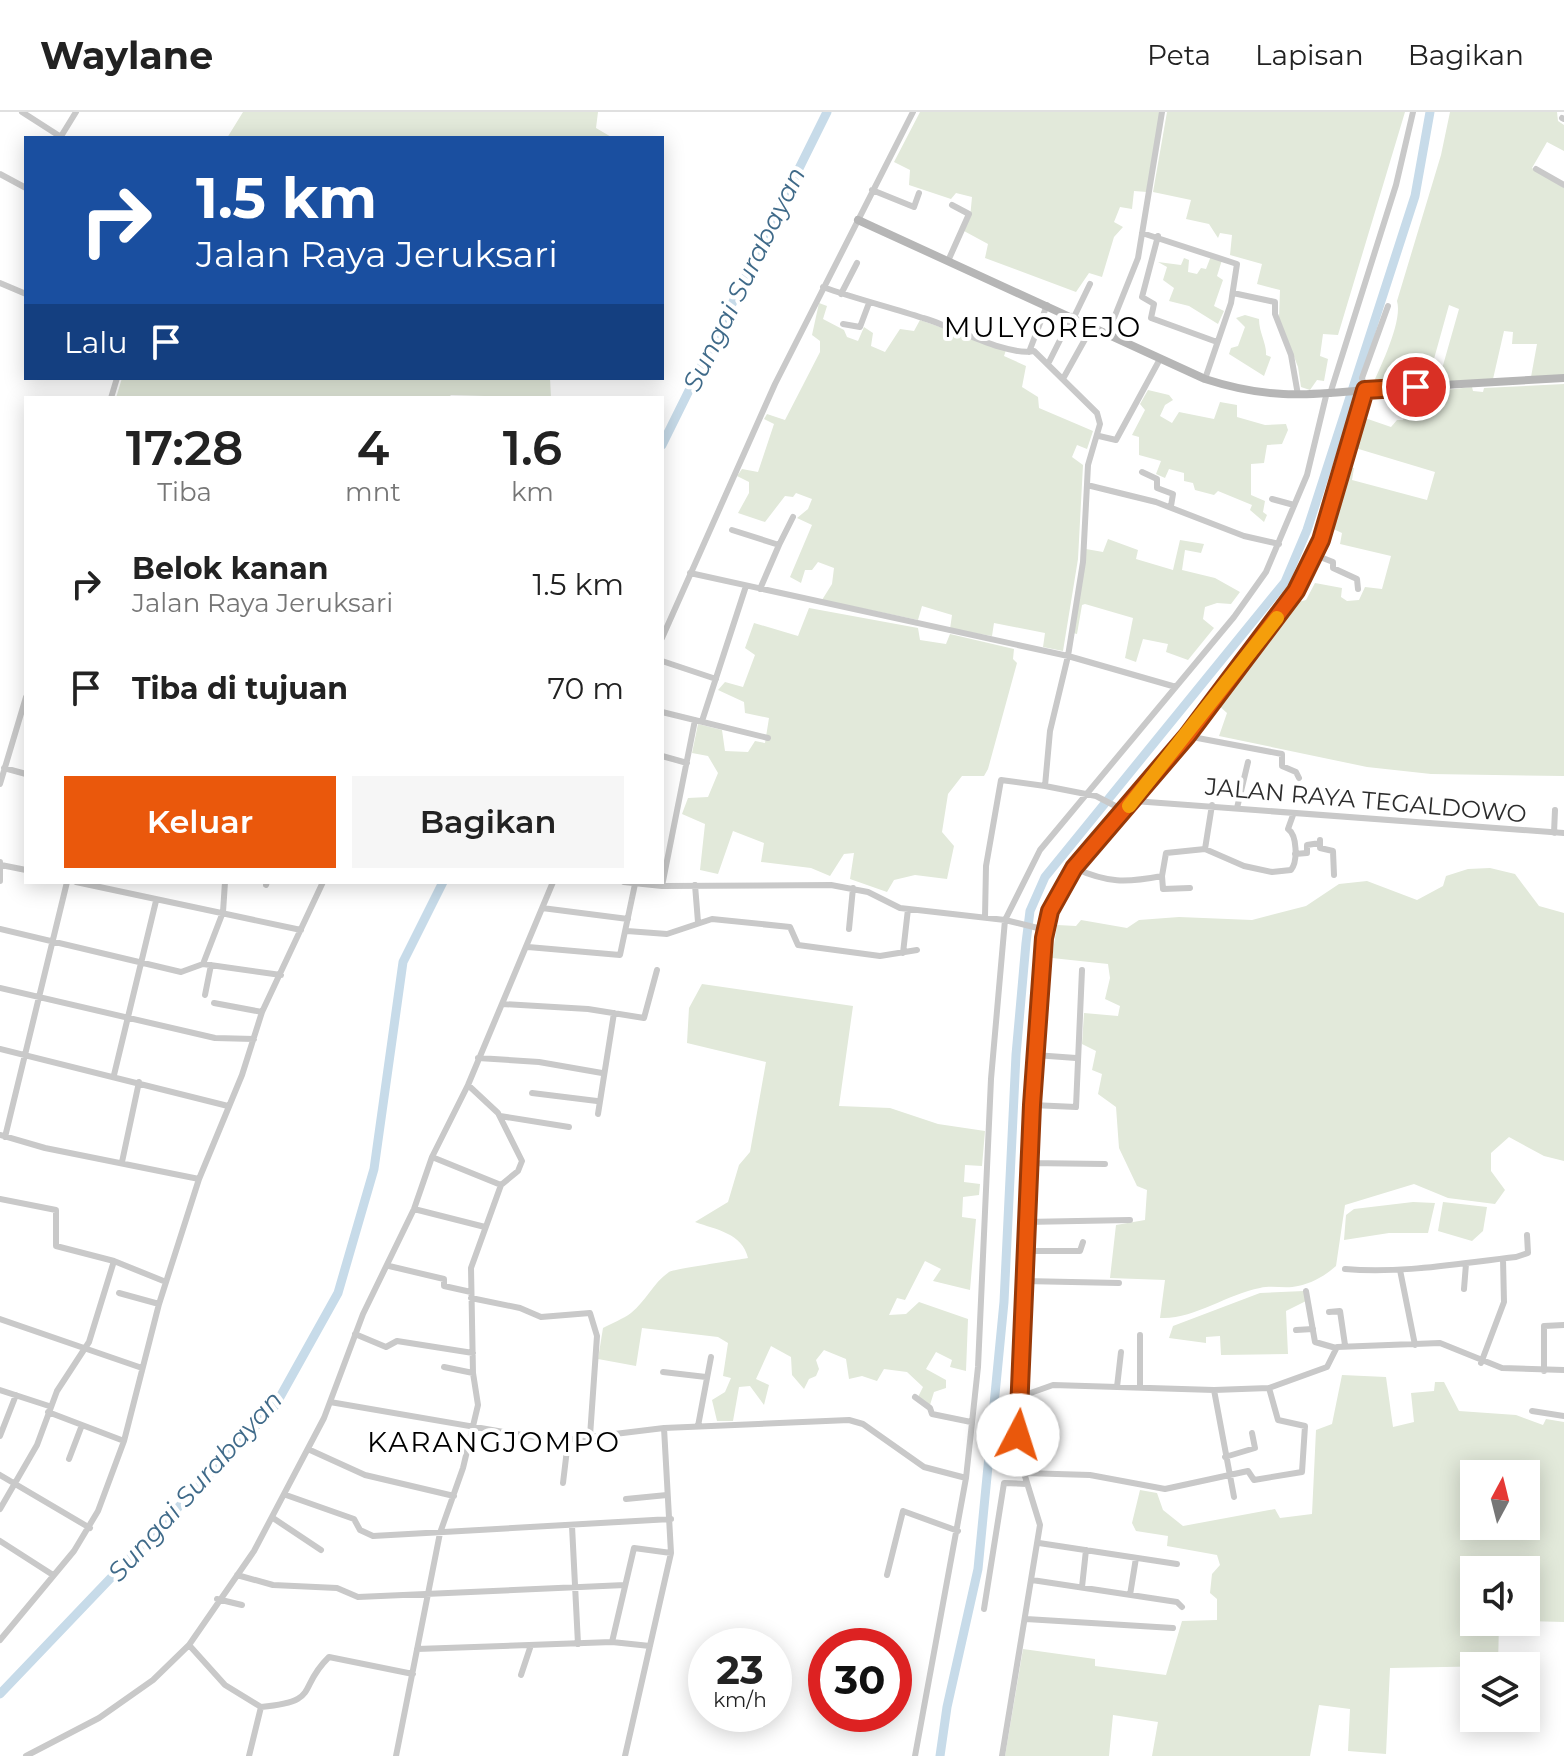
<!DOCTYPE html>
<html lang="id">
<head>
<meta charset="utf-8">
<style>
	:root { --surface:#fff; --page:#f6f6f6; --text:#222; --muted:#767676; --line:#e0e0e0; --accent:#ea580c }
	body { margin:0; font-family:Montserrat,sans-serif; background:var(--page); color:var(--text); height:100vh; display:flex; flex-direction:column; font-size:30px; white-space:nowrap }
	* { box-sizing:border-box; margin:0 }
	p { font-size:26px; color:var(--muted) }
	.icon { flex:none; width:44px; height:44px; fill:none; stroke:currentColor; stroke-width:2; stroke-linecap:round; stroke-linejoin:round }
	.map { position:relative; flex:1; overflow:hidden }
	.panel { position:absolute; left:24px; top:284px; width:640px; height:488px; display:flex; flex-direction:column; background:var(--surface); border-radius:0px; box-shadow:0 4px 20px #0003 }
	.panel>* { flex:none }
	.banner { position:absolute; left:24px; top:24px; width:640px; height:244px; border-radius:0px; box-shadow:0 4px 20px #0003; background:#1a4fa0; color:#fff; overflow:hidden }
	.needle { width:52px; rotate:7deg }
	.buttons { position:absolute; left:1460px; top:1348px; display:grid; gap:16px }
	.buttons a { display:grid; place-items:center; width:80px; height:80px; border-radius:0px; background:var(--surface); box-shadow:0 4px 20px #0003; font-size:40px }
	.speed { position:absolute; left:688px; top:1516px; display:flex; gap:16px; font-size:40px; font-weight:700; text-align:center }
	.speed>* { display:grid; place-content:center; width:104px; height:104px; border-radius:50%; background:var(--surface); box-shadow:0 4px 20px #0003; line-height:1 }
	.speed small { font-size:20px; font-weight:400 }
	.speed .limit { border:12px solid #d22; background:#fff; color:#111 }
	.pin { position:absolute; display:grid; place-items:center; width:68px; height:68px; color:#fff; margin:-34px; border:4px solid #fff; border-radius:50%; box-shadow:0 2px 8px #0007 }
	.me { position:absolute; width:88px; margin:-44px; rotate:5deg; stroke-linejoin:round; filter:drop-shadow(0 0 6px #0008) }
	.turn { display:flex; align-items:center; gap:28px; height:168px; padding:0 40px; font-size:36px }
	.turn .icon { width:104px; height:104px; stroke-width:2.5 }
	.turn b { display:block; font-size:56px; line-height:68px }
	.then { display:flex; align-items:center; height:76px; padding:0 40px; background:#0003; gap:16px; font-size:30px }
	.eta { display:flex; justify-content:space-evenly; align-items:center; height:136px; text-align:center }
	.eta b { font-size:48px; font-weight:600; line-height:56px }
	.button { display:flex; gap:16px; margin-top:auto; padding:16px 40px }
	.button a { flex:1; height:92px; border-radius:0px; background:var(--accent); color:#fff; font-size:32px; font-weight:600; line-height:92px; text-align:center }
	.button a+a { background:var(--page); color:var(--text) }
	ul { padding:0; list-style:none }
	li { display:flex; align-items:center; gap:24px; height:104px; padding:0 40px }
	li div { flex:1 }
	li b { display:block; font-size:30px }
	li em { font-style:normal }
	header { display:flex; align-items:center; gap:48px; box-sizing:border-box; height:112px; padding:0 40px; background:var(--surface); border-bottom:2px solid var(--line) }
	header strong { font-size:38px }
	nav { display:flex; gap:44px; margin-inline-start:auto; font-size:28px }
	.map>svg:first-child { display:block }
</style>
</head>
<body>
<header>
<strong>Waylane</strong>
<nav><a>Peta</a><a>Lapisan</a><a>Bagikan</a></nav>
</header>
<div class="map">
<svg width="1564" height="1644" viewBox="0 0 1564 1644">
	<rect width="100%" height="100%" fill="#fff"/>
	<path fill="#e2e9da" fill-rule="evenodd" d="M243 0H598L596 16 613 26H227Z
		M920 0H1160L1147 80 1134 79 1132 97 1120 95 1114 110 1123 115 1114 125 1102 165 1089 161 1076 180 985 146 988 132 964 119 970 106 972 85 956 81 951 87 909 73 910 58 894 50Z
		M1167 0H1405L1338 223 1323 222 1320 244 1328 247 1324 269 1317 268 1310 278 1301 275 1298 255 1279 206 1280 178 1257 172 1262 152 1230 143 1232 123 1220 121 1218 126 1209 112 1186 107 1191 88 1153 80Z
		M1450 0H1557L1558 9 1564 13V39L1547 30 1532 56 1564 76V263L1531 265 1537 232H1512L1513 220 1504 219 1493 267 1438 271 1459 197 1449 193 1427 272 1371 276C1380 256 1403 209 1397 189L1441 43Z
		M1211 144 1222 148 1217 164 1223 168 1214 194 1224 199 1218 212 1189 194 1169 189 1174 176 1163 168 1167 155 1158 150 1181 153 1184 146 1189 148 1188 160 1197 162 1201 156 1206 157Z
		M819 191 827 194 823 207 844 218 847 225 858 229 864 215 873 221 871 234 885 240 900 217 914 219 920 208 1006 238 1004 244 1026 254 1022 275 1038 285 1039 296 1093 319 1087 337 1077 333 1072 345 1083 353 1078 447 1063 539 1043 535 1045 521 994 511 992 524 950 517 952 503 922 494 918 508 822 488 832 472 834 456 818 450 812 458H805L801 471 790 465 812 413 797 406 808 397 812 387 796 381 793 385 785 384 765 410 738 401 749 381V370L737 364 742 357 758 360 774 312 764 307 767 302 785 308 820 240V229L812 223Z
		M1245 203 1259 207C1259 221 1267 232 1266 243L1271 245 1264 264 1229 242 1231 236 1238 234 1245 215 1236 206Z
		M122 266H550L551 286 451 283 448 286H116Z
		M1564 272V664L1431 662 1367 655 1219 624 1227 601 1218 593 1294 491 1306 488 1315 471 1342 476 1341 485 1347 489 1359 488 1365 475 1382 477 1391 444 1340 432 1342 421 1329 415 1346 354 1354 356 1352 368 1427 388 1435 360 1352 335 1362 305 1391 315 1397 308H1403L1408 291 1420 288 1428 280 1472 275 1473 279 1483 280 1484 276Z
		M1148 278 1169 283 1173 288 1165 293 1160 304 1172 311 1179 300 1214 307 1220 290 1237 293V305L1265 313 1286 312 1288 318 1282 332 1267 333 1264 351 1251 352V383L1265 389 1263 400 1267 403 1264 410 1250 398 1252 393 1218 379 1214 383 1195 378 1193 371 1184 369V361L1169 357 1165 366 1156 362 1161 349 1139 343V325L1132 323 1145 298 1140 292Z
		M1108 427 1138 438 1136 447 1173 458 1180 428 1204 432 1201 441 1185 438 1182 458 1215 466 1240 480 1231 492 1217 491 1205 495 1203 507 1214 516 1188 548 1166 540 1168 532 1143 527 1136 550 1125 546 1133 506 1085 492 1082 493 1077 522 1073 521 1086 437 1103 440Z
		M809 496 918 516 920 528 946 532 950 522 1014 537 1013 547 1017 551 988 657 984 664H962L948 682 942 720 954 734 947 767 915 763 894 768 887 780 850 767 854 741 844 742 830 764 811 756 761 750 764 731 733 719 718 762 700 758 705 712 682 702 688 686 708 685 718 661 708 644 692 641 698 612 722 618 725 639 748 640 755 629 765 631 769 606 745 601 744 590 718 578 725 570 743 575 755 543 745 536 754 511 798 524Z
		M1490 756 1515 762 1539 794 1564 801V1049L1544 1044 1509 1025 1491 1041V1059L1505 1078 1495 1092 1448 1086 1414 1072 1345 1093 1336 1154C1325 1164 1312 1171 1298 1174 1286 1177 1272 1173 1260 1176 1227 1182 1193 1208 1160 1206L1165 1168 1110 1166 1116 1113 1145 1108 1147 1078 1137 1074 1119 1036 1116 995 1098 982 1102 962 1092 958 1096 939 1082 932 1084 901 1118 904 1120 894 1105 887 1110 866 1108 852 1052 846 1057 813 1076 814 1081 808 1127 816 1139 808 1179 805 1252 808 1306 794 1339 772 1367 769 1417 788 1443 774 1446 764 1468 757Z
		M702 872 853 894 839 994 890 996 938 1012 985 1019 982 1054 965 1053 964 1070 980 1072 979 1083 963 1085 962 1105 976 1107 970 1178 933 1169 941 1157 925 1149 905 1188 897 1186 889 1203 906 1202 919 1190 968 1207 966 1259 950 1255 952 1248 936 1240 926 1257 946 1268V1276L934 1280 930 1293 918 1285 923 1275 907 1260 884 1257 877 1269 862 1264 849 1267 846 1247 824 1238 816 1248 819 1257 816 1264 809 1267 804 1277 792 1263 791 1245 771 1234 756 1267 769 1273 764 1293 750 1274 739 1275 733 1309H717L712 1288 725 1280 731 1266 723 1264 728 1231 718 1225 642 1216 636 1254 598 1247 603 1216C612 1211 623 1207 631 1201 646 1189 653 1171 669 1160 674 1157 737 1148 748 1146 742 1121 717 1118 695 1110L728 1090 739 1053 750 1040 766 950 687 931 689 896Z
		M1413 1090 1435 1091 1428 1121H1389L1344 1128 1346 1103 1354 1097Z
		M1443 1090 1487 1095 1483 1119 1472 1129 1438 1119Z
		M1304 1179 1306 1189 1286 1199 1288 1242 1221 1243 1220 1224 1206 1225V1231L1169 1226 1173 1214 1260 1181Z
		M1342 1263 1386 1265 1393 1315 1414 1310 1411 1281 1434 1279 1435 1270H1444L1459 1299 1516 1303 1543 1313 1546 1307 1564 1310V1510L1526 1509V1458H1474V1510H1499L1498 1554 1390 1556 1386 1642 1348 1639 1350 1597 1319 1593 1310 1644H1152L1158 1610 1113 1603 1109 1644H1005L1023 1537 1095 1547V1554L1166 1563 1182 1509 1217 1508V1487L1210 1481 1212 1462 1220 1453 1217 1443 1167 1434 1168 1424 1136 1419 1132 1411 1140 1378 1157 1381 1163 1398 1183 1414 1275 1397 1280 1406 1312 1402 1316 1318 1332 1312ZM1474 1362H1526V1414H1474Z"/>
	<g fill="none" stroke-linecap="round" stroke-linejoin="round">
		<path stroke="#c7dbe9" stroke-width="9" d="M662 333 827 0
			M0 1582 275 1294 338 1181 374 1057 403 850 443 770
			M940 1644 947 1595 978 1457 1004 1190 1016 943 1026 831 1030 799 1045 765 1285 470 1307 418 1415 84 1430 0"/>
		<path stroke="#c9c9c9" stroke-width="6" d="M22 0 61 25
			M1562 6 1564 7
			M60 26 76 0
			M1536 57 1564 73
			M0 62 26 76
			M872 78 914 95 919 81
			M1142 121 1237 152 1231 191 1205 267
			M1158 124 1142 185 1154 192 1151 206 1217 230
			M948 149 969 102 952 93
			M0 171 26 182
			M823 175C856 187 890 195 923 206 952 214 1007 245 1034 239L1097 301 1100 312 1088 353 1083 450 1068 544 1050 619 1045 674 1096 684 1125 699
			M1233 181 1275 190V202L1291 243 1298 283
			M841 182 857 151
			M1074 205 1090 172
			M843 212 860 215 869 191
			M1108 221 1138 146 1162 0
			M1029 240 1047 193
			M1049 250 1072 204
			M1064 265 1093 213
			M1330 282 1396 73 1413 0
			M111 286 117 266
			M1099 324 1116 328 1160 247
			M1142 360 1157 367V376L1173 382 1171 394
			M1087 373 1156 390 1244 424 1279 432
			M1272 387 1294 393
			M732 418 779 433 760 477
			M779 433 793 405
			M1315 443 1333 450V456L1357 467 1358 477
			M690 461 1068 544 1176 575
			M662 526 775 272 913 0
			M662 549 716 567
			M662 600 768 626
			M702 609 746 474
			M1187 624 1282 642V654L1296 660 1299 666
			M662 644 687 651
			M4 656 26 662
			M0 672 26 585
			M1134 689 1564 721
			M1237 696 1248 650
			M1554 721 1555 698
			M1320 728V736L1333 739 1334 763
			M1205 737 1212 693
			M1295 742 1307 741V733L1320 731
			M0 750V769
			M1 753 26 758
			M1074 756C1108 771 1125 771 1162 764L1166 741 1205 737 1244 754 1272 760 1291 758C1298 749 1297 723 1288 717L1293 703
			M1162 764 1163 777 1190 776
			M76 770 301 818
			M624 770 662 774 831 773 868 780 900 796 1005 808 1046 818
			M266 773 267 770
			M695 773 698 810
			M662 774 695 608
			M542 796 628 807
			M985 805 986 754 1001 668 1045 674
			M0 817 181 860 203 852 281 863
			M849 817 853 776
			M627 819 667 822 712 807 790 815 798 833 880 844 917 838
			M528 835 620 843 635 772
			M903 841 908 797
			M203 852 223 800 225 770
			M0 876 215 926 254 927
			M205 883 211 853
			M214 891 262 900
			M502 892 588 897 644 906 657 858
			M0 937 228 994
			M1035 943 1076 946
			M478 946 539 950 602 961
			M114 963 156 789
			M532 981 597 989
			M1032 993 1076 995 1082 858
			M598 1002 614 901
			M500 1004 569 1015
			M0 1023 45 1036 199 1067
			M5 1025 67 770
			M432 1045 501 1073
			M122 1050 139 970
			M1029 1051 1105 1052
			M0 1087 56 1098V1134L114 1149 166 1170
			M414 1097 485 1115
			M1025 1110 1130 1108
			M1025 1139H1080L1083 1130
			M389 1154 444 1167V1174L471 1180
			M1345 1157C1403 1162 1460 1151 1516 1145L1528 1141 1527 1123
			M1400 1158 1415 1233
			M1024 1169 1119 1171
			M1464 1177 1466 1152
			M1306 1179 1315 1230 1336 1236
			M119 1181 159 1192
			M471 1186 520 1196 541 1205 590 1201 597 1224 590 1324
			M1329 1200 1340 1199 1345 1233
			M0 1207 142 1256
			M1296 1218 1313 1217
			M355 1222 386 1235 397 1229 473 1241
			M1140 1223V1274
			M1481 1251 1504 1190 1503 1147
			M444 1255 473 1261
			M1544 1259V1214L1564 1213
			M663 1260 706 1265
			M1117 1275 1121 1240
			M0 1278 49 1294
			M1214 1278 1234 1385
			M1022 1284 1053 1273 1214 1278 1269 1276 1327 1255 1337 1235 1440 1231 1502 1256 1564 1258
			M915 1285 930 1296 932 1302 971 1310
			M330 1290 557 1329 664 1316 849 1308 863 1312 924 1355 966 1366
			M1532 1299 1564 1304
			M48 1300 124 1329
			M698 1314 711 1245
			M0 1324 16 1283
			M310 1338 365 1363 454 1384
			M1225 1345 1255 1336 1252 1321
			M69 1347 82 1313
			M1024 1361 1090 1363 1165 1377 1248 1359 1254 1368 1302 1360 1305 1314 1278 1308 1269 1276
			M0 1363 90 1416
			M563 1371 568 1329
			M286 1383 354 1407 360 1418 373 1424 671 1407
			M626 1387 667 1383
			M0 1397 37 1333 57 1279 89 1230 114 1149
			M273 1406 321 1438
			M572 1414 578 1532
			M0 1429 53 1463
			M1039 1431 1177 1452
			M237 1463 273 1473 337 1476 358 1485 625 1473
			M887 1463 903 1399 958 1419
			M1032 1468 1177 1490 1182 1495
			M1082 1475 1086 1438
			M1130 1483 1136 1446
			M217 1487 242 1493
			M984 1497 1004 1371 1027 1372
			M1026 1507 1173 1516
			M0 1528 74 1439 98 1399 124 1329 159 1192 199 1067 242 963 262 900 323 770
			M612 1530 634 1436 671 1441
			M189 1533 225 1573 261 1595 249 1644
			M417 1537 612 1530 650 1534
			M521 1563 531 1533
			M261 1595C322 1589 296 1577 329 1545L413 1562
			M26 1644 99 1606 153 1568 189 1533 254 1439 324 1306 363 1202 414 1097 432 1045 468 973 553 770
			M396 1644 440 1421 463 1356 478 1293 473 1261 471 1156 501 1073 518 1059 522 1049 498 1001 468 973
			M625 1644 671 1441 664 1316
			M915 1644 966 1366 978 1255 991 967 1005 808 1040 738 1234 505 1266 460 1307 363 1326 284
			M1002 1644 1040 1413 1024 1361 1018 1323 1025 1110 1044 826 1053 790 1074 756 1187 624 1296 479 1321 428 1365 278 1362 266 1388 194"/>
		<path stroke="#b6b6b6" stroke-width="8" d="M858 108 1205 267C1279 291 1318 281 1392 276 1449 273 1507 269 1564 266"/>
	</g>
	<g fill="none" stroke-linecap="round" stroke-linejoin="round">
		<g stroke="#983908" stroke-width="20">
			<path id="route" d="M1018 1323 1032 993 1044 826 1050 799 1074 756 1187 624 1296 479 1321 428 1365 278 1416 275"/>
		</g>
		<use href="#route" stroke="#ea580c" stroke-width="14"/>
		<path stroke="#f59e0b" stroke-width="14" d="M1129 694 1277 506"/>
	</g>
	<g text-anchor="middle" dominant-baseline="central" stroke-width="8" stroke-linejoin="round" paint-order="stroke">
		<g font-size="24" fill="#2c2c2c" stroke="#fff">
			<text transform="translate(1366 688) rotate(5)">JALAN RAYA TEGALDOWO</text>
		</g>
		<g font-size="26" font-style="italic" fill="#3f6a89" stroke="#fff">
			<text transform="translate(744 167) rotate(-64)">Sungai Surabayan</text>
			<text transform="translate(195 1374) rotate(-48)">Sungai Surabayan</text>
		</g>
		<g font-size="28" letter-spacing="2" fill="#000" stroke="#fff">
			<text x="1043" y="215">MULYOREJO</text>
			<text x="494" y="1330">KARANGJOMPO</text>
		</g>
	</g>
</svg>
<div class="buttons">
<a><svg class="needle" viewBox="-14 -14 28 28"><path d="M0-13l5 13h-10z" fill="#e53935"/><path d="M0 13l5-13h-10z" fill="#767676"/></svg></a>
<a><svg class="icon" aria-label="sound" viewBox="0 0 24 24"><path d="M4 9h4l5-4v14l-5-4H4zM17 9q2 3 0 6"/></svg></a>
<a><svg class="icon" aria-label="layers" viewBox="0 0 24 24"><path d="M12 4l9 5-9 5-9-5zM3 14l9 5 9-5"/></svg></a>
</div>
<div class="speed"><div>23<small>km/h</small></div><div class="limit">30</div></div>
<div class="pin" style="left:1416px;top:275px;background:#d93025"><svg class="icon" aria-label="arrive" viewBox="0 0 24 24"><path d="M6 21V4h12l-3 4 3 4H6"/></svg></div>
<svg class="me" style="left:1018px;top:1323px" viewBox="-20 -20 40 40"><circle r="19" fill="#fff"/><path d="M0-13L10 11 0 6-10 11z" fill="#ea580c"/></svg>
<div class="banner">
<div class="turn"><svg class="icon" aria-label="right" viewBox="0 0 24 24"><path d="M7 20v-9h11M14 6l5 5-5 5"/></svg><div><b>1.5 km</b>Jalan Raya Jeruksari</div></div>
<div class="then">Lalu<svg class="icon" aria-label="arrive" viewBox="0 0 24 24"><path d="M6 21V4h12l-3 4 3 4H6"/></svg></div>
</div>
<section class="panel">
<div class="eta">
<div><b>17:28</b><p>Tiba</p></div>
<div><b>4</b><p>mnt</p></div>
<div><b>1.6</b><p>km</p></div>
</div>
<ul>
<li><svg class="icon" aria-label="right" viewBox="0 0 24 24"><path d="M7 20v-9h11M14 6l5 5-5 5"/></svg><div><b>Belok kanan</b><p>Jalan Raya Jeruksari</p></div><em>1.5 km</em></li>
<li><svg class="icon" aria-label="arrive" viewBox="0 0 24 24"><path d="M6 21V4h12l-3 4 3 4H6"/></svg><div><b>Tiba di tujuan</b></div><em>70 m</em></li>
</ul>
<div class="button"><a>Keluar</a><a>Bagikan</a></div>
</section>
</div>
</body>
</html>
